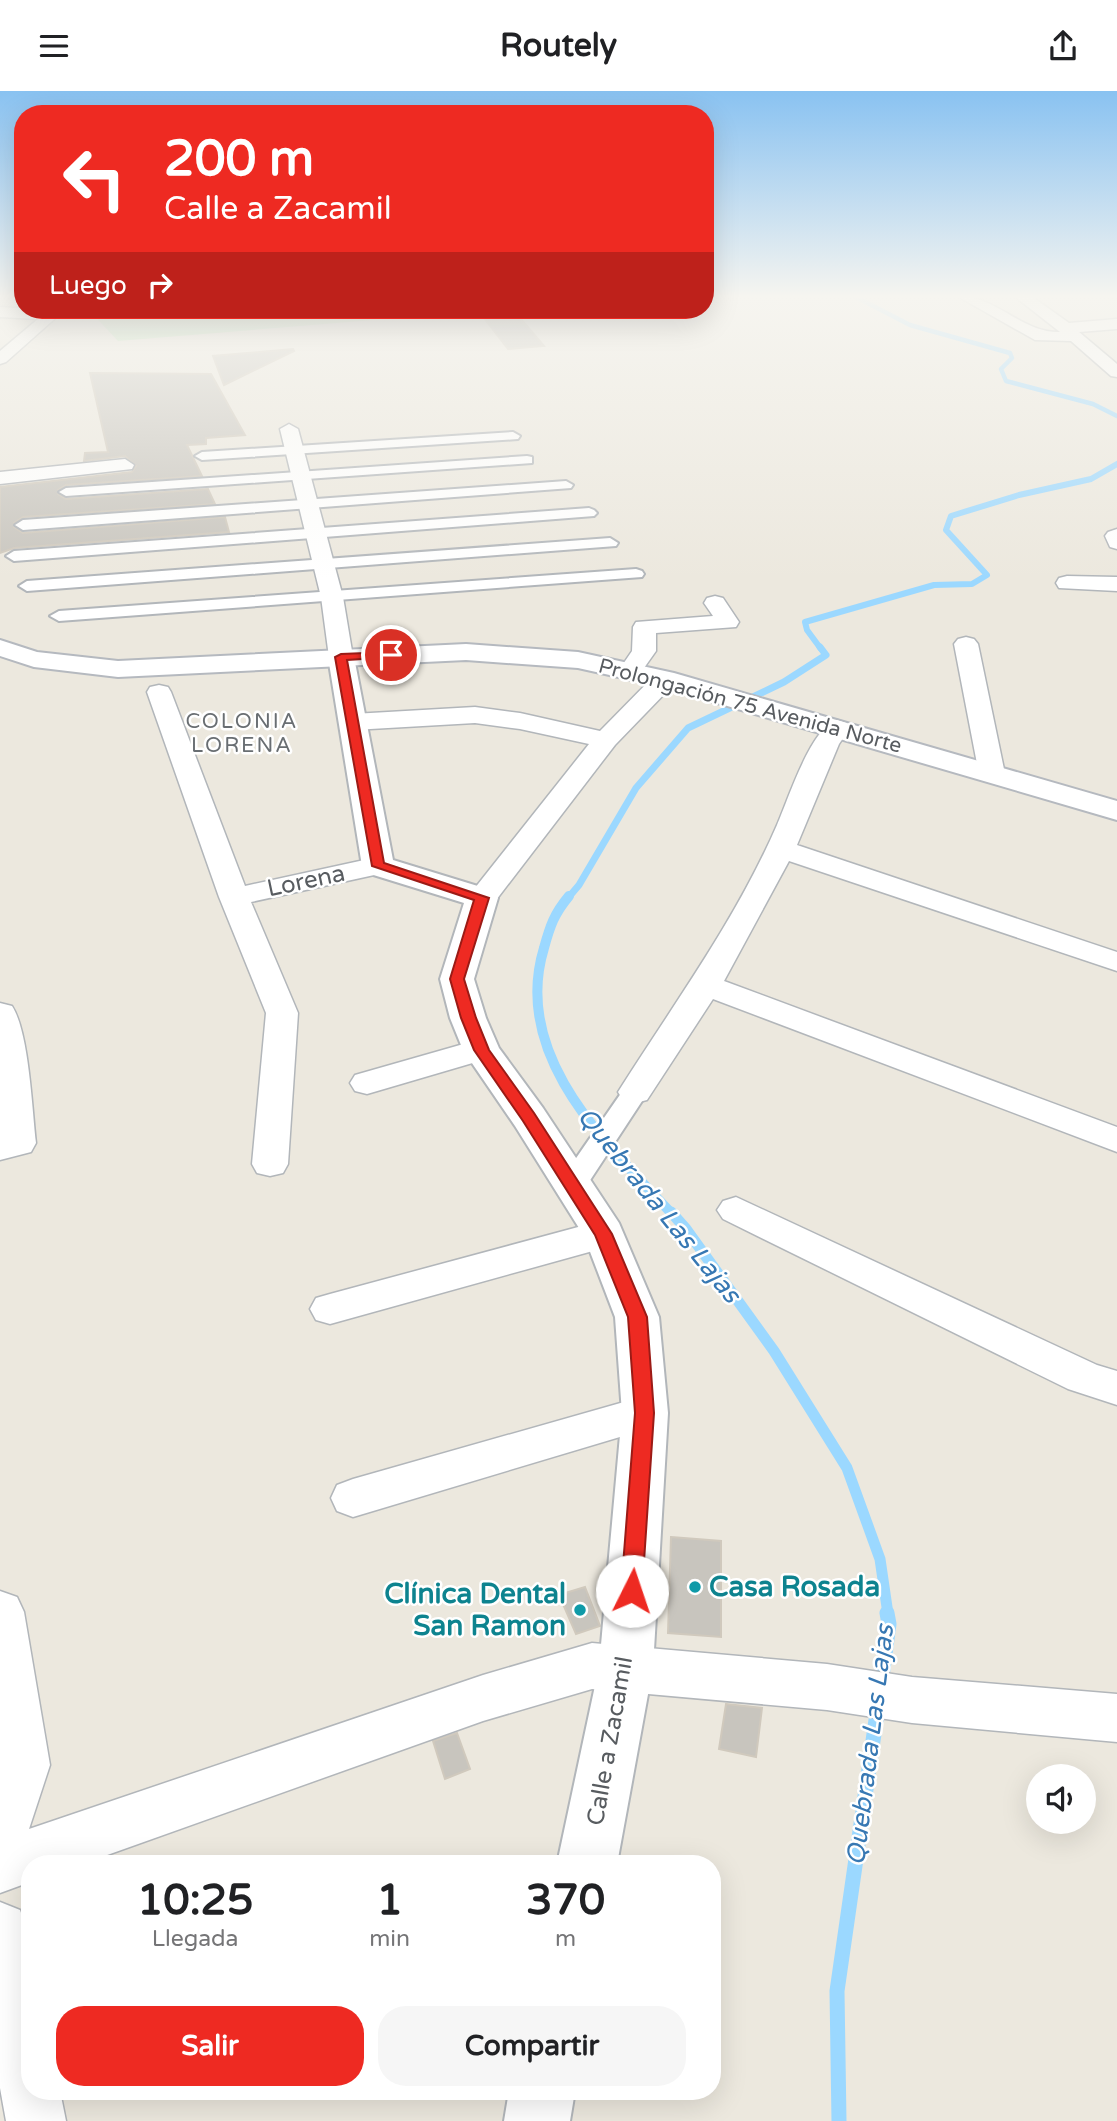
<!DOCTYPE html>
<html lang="es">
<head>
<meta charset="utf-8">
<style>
	:root { --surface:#fff; --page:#f6f6f6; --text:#202124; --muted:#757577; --accent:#ee2a22 }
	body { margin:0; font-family:"Varela Round",sans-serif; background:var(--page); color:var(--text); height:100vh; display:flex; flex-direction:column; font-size:26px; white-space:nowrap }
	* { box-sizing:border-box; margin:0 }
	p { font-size:23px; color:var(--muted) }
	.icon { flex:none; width:38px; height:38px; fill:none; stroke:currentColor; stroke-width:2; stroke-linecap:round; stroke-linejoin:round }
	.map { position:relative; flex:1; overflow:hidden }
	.drawer { position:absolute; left:21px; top:1764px; width:700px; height:245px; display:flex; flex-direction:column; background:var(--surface); border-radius:28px; box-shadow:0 7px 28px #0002 }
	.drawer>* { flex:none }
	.banner { position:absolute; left:14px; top:14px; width:700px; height:214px; border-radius:28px; box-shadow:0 7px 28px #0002; background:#ee2a22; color:#fff; overflow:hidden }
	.controls { position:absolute; left:1026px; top:1673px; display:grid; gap:14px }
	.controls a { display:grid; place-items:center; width:70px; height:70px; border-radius:50%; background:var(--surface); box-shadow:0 7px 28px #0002; font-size:35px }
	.pin { position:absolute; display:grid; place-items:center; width:60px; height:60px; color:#fff; margin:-30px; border:4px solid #fff; border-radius:50%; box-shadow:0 2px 7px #0007 }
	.me { position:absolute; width:77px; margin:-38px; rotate:4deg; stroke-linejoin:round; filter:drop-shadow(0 0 5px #0008) }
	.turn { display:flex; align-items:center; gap:24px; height:147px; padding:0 35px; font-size:32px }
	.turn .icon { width:91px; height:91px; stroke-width:2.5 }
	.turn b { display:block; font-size:49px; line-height:60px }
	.then { display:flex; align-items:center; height:66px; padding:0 35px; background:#0003; gap:14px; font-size:26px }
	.eta { display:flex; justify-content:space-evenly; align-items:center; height:119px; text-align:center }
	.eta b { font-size:42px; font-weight:700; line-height:49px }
	.button { display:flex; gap:14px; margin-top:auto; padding:14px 35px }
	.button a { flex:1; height:80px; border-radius:28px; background:var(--accent); color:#fff; font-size:28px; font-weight:700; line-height:80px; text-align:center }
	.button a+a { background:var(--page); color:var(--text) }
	header { display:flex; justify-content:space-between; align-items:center; height:91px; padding:0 35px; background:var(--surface); font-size:32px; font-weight:700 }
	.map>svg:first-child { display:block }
</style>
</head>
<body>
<header><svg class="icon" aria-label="menu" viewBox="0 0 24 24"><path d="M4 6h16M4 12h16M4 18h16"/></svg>Routely<svg class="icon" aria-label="share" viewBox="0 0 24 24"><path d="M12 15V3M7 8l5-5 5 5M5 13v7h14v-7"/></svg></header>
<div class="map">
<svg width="1117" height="2030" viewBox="0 0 1117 2030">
	<rect width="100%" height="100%" fill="#ece8de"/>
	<path fill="#bbe5b9" d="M89 219H480L483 220 118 250Z"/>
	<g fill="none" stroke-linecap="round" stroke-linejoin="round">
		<path stroke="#9bd8ff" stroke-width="4.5" d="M854 205 910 234 1010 262 1012 267 1001 278 1006 290 1093 313 1117 325"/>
		<path stroke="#9bd8ff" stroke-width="6" d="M821 558 807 539 805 531 934 494 972 493 987 484 946 439 951 425 1019 404 1091 388 1117 373"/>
		<path stroke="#9bd8ff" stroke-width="7" d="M568 807 579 794 636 697 688 637 784 591 826 564 820 556"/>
		<path stroke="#9bd8ff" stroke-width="10" d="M569 805C554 823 550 835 544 857 511 965 606 1052 672 1123"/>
		<path stroke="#9bd8ff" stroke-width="11" d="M671 1121 686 1138 774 1260 847 1377 880 1468 888 1523"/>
		<path stroke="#9bd8ff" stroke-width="15" d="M881 1593 889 1533 887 1522
			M839 2030 837 1900 878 1615"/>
	</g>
	<path fill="#c8c5be" stroke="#d0c9bd" stroke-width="2" d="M514 220 544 255 508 258 480 222Z
		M293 258 294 260 224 294 213 265Z
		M90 282 211 283 245 344 206 347V353L187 354 202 385 66 394 58 399V403L66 408 208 398 215 413 23 426 14 432V436L23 442 225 426 229 441 14 457 0 462V396L132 381 136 375 125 365 84 370 85 362 108 361Z
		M671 1446 721 1450V1546L668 1542Z
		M585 1496 600 1535 576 1543 559 1504Z
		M726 1613 762 1617 756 1666 719 1658Z
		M457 1642 470 1678 445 1688 433 1650Z"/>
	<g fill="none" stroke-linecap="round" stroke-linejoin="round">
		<g stroke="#b2b6ba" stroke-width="4">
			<path id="pedestrian" d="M513 341 520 345 518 348 202 369 195 365 202 361Z
				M527 365 532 366V372L66 405 59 401 66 397Z
				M566 390 573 394 571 397 23 439 15 434 23 429Z
				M589 417 594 419 597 422 594 425 14 470 6 465 14 460Z
				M610 447 618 452 616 455 27 500 19 495 27 490Z
				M636 478 642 480 644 483 642 486 59 530 50 525 59 520Z
				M635 993 644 995 648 1001 583 1100 573 1103 563 1100 559 1093 563 1086 626 995Z"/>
		</g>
		<g stroke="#b2b6ba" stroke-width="3">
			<path id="minor" d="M957 205C998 205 1021 242 1060 241L1014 205H1031L1069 232 1117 228V238L1079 241 1117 273V286L1111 285 1071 250 1035 249Z
				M0 216 51 219 59 224 6 271 0 273V260L38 228 0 226Z
				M289 333 298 338 343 506 353 566 349 571H333L329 566 321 506 280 338Z
				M125 368 134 374 132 378 0 393V381Z
				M1117 438V458L1110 456 1105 445 1108 441Z
				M1067 485 1117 486V500L1059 497 1056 492 1059 487Z
				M715 505 723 507 739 531 736 536 656 542V560L639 584 631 586 623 584 619 579 632 560 633 536 636 531 713 525 704 512 707 507Z
				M966 546 974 548 978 553 1005 683 1001 689 992 691 983 689 979 683 954 553 958 548Z
				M665 581 674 583 677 588 674 593 615 654 493 813 482 816 471 813 467 807 589 653 520 638 475 632 353 639 344 636 340 631 344 626 353 623 475 616 520 622 600 640 656 583Z
				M159 594 168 596 171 601 245 795 378 766 388 769 392 775 388 781 251 811 298 922 288 1073 283 1082 270 1085 257 1082 252 1073 266 922 219 806 147 601 150 596Z
				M837 629 846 632 850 637 839 653 797 754 1117 861V880L789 770 724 890 1117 1036V1061L713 908 647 1009 635 1012 623 1009 618 1001C673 914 736 829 777 734 788 709 811 636 837 629Z
				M0 912 12 915C29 941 32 1018 36 1052L31 1061 0 1069Z
				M481 948 493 952 498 959 493 966 367 1003 355 1000 350 992 355 984Z
				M736 1106 1097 1274 1117 1280V1314L1068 1298 723 1128 717 1119 723 1110Z
				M604 1129 618 1133 623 1143 618 1153 330 1233 316 1229 310 1218 316 1207 330 1203Z
				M645 1305 660 1310 666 1322 660 1334 353 1426 337 1420 331 1407 337 1394 353 1388Z
				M0 1500 17 1506 24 1521 50 1674 29 1738 483 1584 592 1552 827 1573 912 1586 1117 1603V1651L912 1632 827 1619 592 1598 483 1630 82 1773H30V1791L0 1802Z
				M0 1811 20 1819 30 1848V2000H60L66 2030H6L0 1997Z"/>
		</g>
		<g stroke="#b2b6ba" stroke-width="4">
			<path id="tertiary" d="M341 558 350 560 354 566 393 769 494 800 498 807 474 888 486 927 499 957 543 1017 619 1132 659 1226 668 1322 653 1576 617 1773H557L599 1576 622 1322 615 1226 584 1145 515 1035 463 959 450 927 440 888 464 812 367 782 362 775 328 566 332 560Z
				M509 2000H575L570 2030H504Z"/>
		</g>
		<g stroke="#b5b9bf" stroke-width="4">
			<path id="secondary" d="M0 549 37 561 118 570 466 553 578 561 674 582 1117 710V729L659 595 578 577 466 569 118 586 34 576 0 565Z"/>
		</g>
		<use href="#pedestrian" fill="#fff" fill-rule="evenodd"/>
		<use href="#minor" fill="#fff" fill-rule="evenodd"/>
		<use href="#tertiary" fill="#fff" fill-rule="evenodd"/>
		<use href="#secondary" fill="#fff" fill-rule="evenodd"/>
	</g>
	<linearGradient id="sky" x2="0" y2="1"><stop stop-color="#89c2f1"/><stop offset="0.42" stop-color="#f6f5f0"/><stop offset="1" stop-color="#f6f5f0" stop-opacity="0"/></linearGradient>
	<rect width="1117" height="489" fill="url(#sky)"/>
	<path fill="#ee2a22" stroke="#9b1b16" stroke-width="2" d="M391 561 396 564 395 566 347 569 384 772 489 807 464 888 476 927 489 959 534 1022 612 1143 647 1226 654 1322 642 1500 639 1507 632 1509 624 1507 621 1500 635 1322 628 1226 595 1144 523 1030 474 959 461 927 450 888 474 809 372 775 335 566 341 563Z"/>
	<g fill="#0f9aa8" stroke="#fff" stroke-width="2.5">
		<circle cx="695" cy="1496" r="7"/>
		<circle cx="580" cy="1519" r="7"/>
	</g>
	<g text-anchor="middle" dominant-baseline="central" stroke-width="5" stroke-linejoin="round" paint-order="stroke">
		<g font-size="21" fill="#585c60" stroke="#fff">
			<text transform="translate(750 615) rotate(15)">Prolongación 75 Avenida Norte</text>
		</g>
		<g font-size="21" letter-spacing="2" fill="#696e72" stroke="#fff">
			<text x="242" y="630">COLONIA<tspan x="242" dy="24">LORENA</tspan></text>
		</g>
		<g font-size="24" fill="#585c60" stroke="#fff">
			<text transform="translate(306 790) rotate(-12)">Lorena</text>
			<text transform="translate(610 1650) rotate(-80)">Calle a Zacamil</text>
		</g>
		<g font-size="26" font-style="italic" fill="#3778b3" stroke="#fff">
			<text transform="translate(659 1114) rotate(51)">Quebrada Las Lajas</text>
			<text transform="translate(870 1654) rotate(-83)">Quebrada Las Lajas</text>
		</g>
		<g font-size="28" font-weight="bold" fill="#0d838f" stroke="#fff" text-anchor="start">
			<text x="709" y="1496">Casa Rosada</text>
			<text x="566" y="1503" text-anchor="end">Clínica Dental<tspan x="566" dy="32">San Ramon</tspan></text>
		</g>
	</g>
</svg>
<div class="controls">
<a><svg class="icon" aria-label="sound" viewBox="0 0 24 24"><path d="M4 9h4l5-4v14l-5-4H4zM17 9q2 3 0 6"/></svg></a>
</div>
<div class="pin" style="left:391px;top:564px;background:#d93025"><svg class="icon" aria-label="arrive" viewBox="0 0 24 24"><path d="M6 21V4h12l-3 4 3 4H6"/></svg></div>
<svg class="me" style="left:632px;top:1500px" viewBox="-20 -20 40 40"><circle r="19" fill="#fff"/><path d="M0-13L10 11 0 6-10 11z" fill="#ee2a22"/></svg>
<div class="banner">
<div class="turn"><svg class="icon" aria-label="left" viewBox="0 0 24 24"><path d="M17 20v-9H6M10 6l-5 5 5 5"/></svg><div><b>200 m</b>Calle a Zacamil</div></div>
<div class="then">Luego<svg class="icon" aria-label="right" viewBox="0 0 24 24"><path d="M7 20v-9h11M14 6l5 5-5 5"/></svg></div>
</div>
<section class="drawer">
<div class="eta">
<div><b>10:25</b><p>Llegada</p></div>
<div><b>1</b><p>min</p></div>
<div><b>370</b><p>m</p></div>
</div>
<div class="button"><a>Salir</a><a>Compartir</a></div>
</section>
</div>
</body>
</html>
